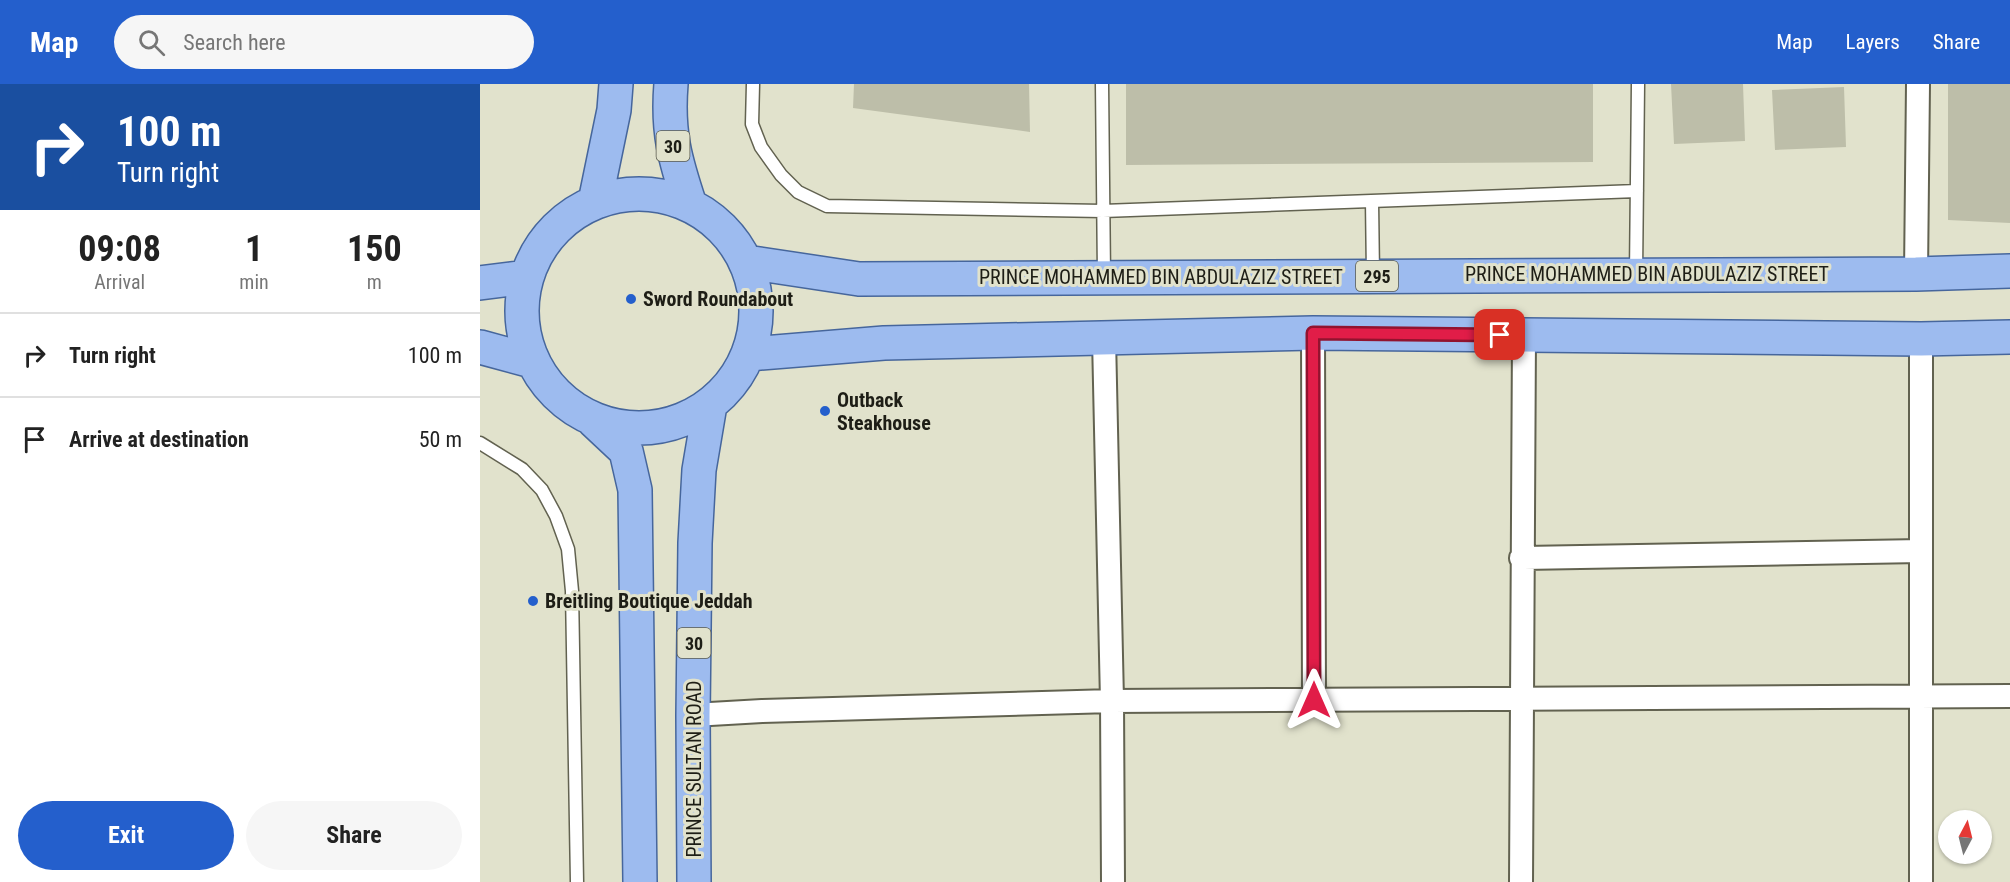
<!DOCTYPE html>
<html lang="en">
<head>
<meta charset="utf-8">
<style>
	:root { --surface:#fff; --page:#f6f6f6; --text:#222; --muted:#767676; --line:#e0e0e0; --accent:#245fcc }
	body { margin:0; font-family:"Roboto Condensed",sans-serif; background:var(--page); color:var(--text); height:100vh; display:flex; flex-direction:column; font-size:22px; white-space:nowrap }
	* { box-sizing:border-box; margin:0 }
	p { font-size:20px; color:var(--muted) }
	.icon { flex:none; width:33px; height:33px; fill:none; stroke:currentColor; stroke-width:2; stroke-linecap:round; stroke-linejoin:round }
	.map { position:relative; flex:1; overflow:hidden }
	.sheet { display:flex; flex-direction:column; background:var(--surface); width:480px }
	.sheet>* { flex:none }
	.hud { background:#1a4fa0; color:#fff; overflow:hidden }
	.needle { width:39px; rotate:7deg }
	.buttons { position:absolute; left:1458px; top:726px; display:grid; gap:12px }
	.buttons a { display:grid; place-items:center; width:54px; height:54px; border-radius:50%; background:var(--surface); box-shadow:0 2px 4px #0004; font-size:30px }
	.pin { position:absolute; display:grid; place-items:center; width:51px; height:51px; color:#fff; margin:-26px; border-radius:12px; box-shadow:0 3px 9px #0006 }
	.me { position:absolute; width:66px; margin:-33px; rotate:0deg; stroke-linejoin:round; filter:drop-shadow(0 0 4px #0008) }
	.turn { display:flex; align-items:center; gap:21px; height:126px; padding:0 18px; font-size:27px }
	.turn .icon { width:78px; height:78px; stroke-width:2.5 }
	.turn b { display:block; font-size:42px; line-height:51px }
	.eta { display:flex; justify-content:space-evenly; align-items:center; height:102px; text-align:center }
	.eta b { font-size:36px; font-weight:700; line-height:42px }
	.primary-button { display:flex; gap:12px; margin-top:auto; padding:12px 18px }
	.primary-button a { flex:1; height:69px; border-radius:36px; background:var(--accent); color:#fff; font-size:24px; font-weight:700; line-height:69px; text-align:center }
	.primary-button a+a { background:var(--page); color:var(--text) }
	ul { padding:0; list-style:none }
	li { display:flex; align-items:center; gap:18px; height:84px; padding:0 18px; border-top:2px solid var(--line) }
	li div { flex:1 }
	li b { display:block; font-size:22px }
	li em { font-style:normal }
	header { display:flex; align-items:center; gap:36px; box-sizing:border-box; height:84px; padding:0 30px; background:var(--accent); color:#fff }
	header strong { font-size:28px }
	nav { display:flex; gap:33px; margin-inline-start:auto; font-size:21px }
	.search { width:420px; height:54px; background:var(--page); display:flex; align-items:center; gap:15px; box-sizing:border-box; padding:0 21px; border-radius:33px; color:var(--muted); font-size:22px }
	main { display:flex; flex:1; min-height:0 }
	.map>svg:first-child { display:block }
</style>
</head>
<body>
<header>
<strong>Map</strong>
<div class="search"><svg class="icon" aria-label="search" viewBox="0 0 24 24"><circle cx="10" cy="10" r="6"/><path d="M15 15l6 6"/></svg>Search here</div>
<nav><a>Map</a><a>Layers</a><a>Share</a></nav>
</header>
<main>
<section class="sheet">
<div class="hud">
<div class="turn"><svg class="icon" aria-label="right" viewBox="0 0 24 24"><path d="M7 20v-9h11M14 6l5 5-5 5"/></svg><div><b>100 m</b>Turn right</div></div>
</div>
<div class="eta">
<div><b>09:08</b><p>Arrival</p></div>
<div><b>1</b><p>min</p></div>
<div><b>150</b><p>m</p></div>
</div>
<ul>
<li><svg class="icon" aria-label="right" viewBox="0 0 24 24"><path d="M7 20v-9h11M14 6l5 5-5 5"/></svg><div><b>Turn right</b></div><em>100 m</em></li>
<li><svg class="icon" aria-label="arrive" viewBox="0 0 24 24"><path d="M6 21V4h12l-3 4 3 4H6"/></svg><div><b>Arrive at destination</b></div><em>50 m</em></li>
</ul>
<div class="primary-button"><a>Exit</a><a>Share</a></div>
</section>
<div class="map">
<svg width="1530" height="798" viewBox="0 0 1530 798">
	<rect width="100%" height="100%" fill="#e1e2cc"/>
	<path fill="#bdbea9" d="M374 0H549L550 48 373 24Z
		M646 0H1113V78L646 81Z
		M1191 0H1263L1265 57 1194 60Z
		M1468 0H1530V139L1468 136Z
		M1364 3 1366 63 1295 66 1292 6Z"/>
	<g fill="none" stroke-linecap="round" stroke-linejoin="round">
		<g stroke="#626250" stroke-width="15">
			<path id="lane" d="M273 0 272 40 281 63 301 91 318 108 347 122 623 127 1157 107
				M622 0 624 192
				M892 117 893 191
				M1156 190 1158 0
				M0 359 42 385 62 406 76 432 88 465 92 507 97 798"/>
		</g>
		<g stroke="#626250" stroke-width="26">
			<path id="street" d="M1436 190 1438 0
				M833 249 834 616
				M624 254 632 617 633 798
				M1441 255V798
				M1041 474 1441 467
				M213 631 282 627 632 617 1530 612
				M1041 798 1044 251"/>
		</g>
		<g stroke="#46669c" stroke-width="36">
			<path id="primary" d="M191 0C187 48 195 76 210 121
				M42 227a117 117 0 1 1 234 0a117 117 0 1 1-234 0Z
				M115 118 134 26 136 0
				M266 178 379 195 1436 190 1530 187
				M0 199 46 193
				M0 263 52 277
				M269 270 404 259 833 249 1441 255 1530 253
				M114 337 146 367 155 406 160 798
				M214 798 213 631 215 459 219 386 230 321"/>
		</g>
		<use href="#lane" stroke="#fff" stroke-width="12"/>
		<use href="#street" stroke="#fff" stroke-width="22"/>
		<use href="#primary" stroke="#9dbbef" stroke-width="33"/>
	</g>
	<g fill="none" stroke-linecap="round" stroke-linejoin="round">
		<g stroke="#92132f" stroke-width="15">
			<path id="route" d="M834 616 833 249 1020 251"/>
		</g>
		<use href="#route" stroke="#e11d48" stroke-width="10"/>
	</g>
	<g fill="#245fcc" stroke="#e1e2cc" stroke-width="2">
		<circle cx="151" cy="215" r="6"/>
		<circle cx="345" cy="327" r="6"/>
		<circle cx="53" cy="517" r="6"/>
	</g>
	<g text-anchor="middle" dominant-baseline="central" stroke-width="6" stroke-linejoin="round" paint-order="stroke">
		<g fill="#e1e2cc" stroke="#58594d" stroke-width="1.5">
			<rect x="176.5" y="47" width="33" height="30" rx="4.5"/>
			<rect x="876" y="177" width="42" height="30" rx="4.5"/>
			<rect x="197.5" y="544" width="33" height="30" rx="4.5"/>
		</g>
		<g font-size="18" font-weight="bold" fill="#1e1e16">
			<text x="193" y="62">30</text>
			<text x="897" y="192">295</text>
			<text x="214" y="559">30</text>
		</g>
		<g font-size="20" fill="#1e1e16" stroke="#e1e2cc">
			<text x="1167" y="190">PRINCE MOHAMMED BIN ABDULAZIZ STREET</text>
			<text x="681" y="193">PRINCE MOHAMMED BIN ABDULAZIZ STREET</text>
			<text transform="translate(214 685) rotate(-90)">PRINCE SULTAN ROAD</text>
		</g>
		<g font-size="20" font-weight="bold" fill="#1e1e16" stroke="#e1e2cc" text-anchor="start">
			<text x="163" y="215">Sword Roundabout</text>
			<text x="357" y="316">Outback<tspan x="357" dy="23">Steakhouse</tspan></text>
			<text x="65" y="517">Breitling Boutique Jeddah</text>
		</g>
	</g>
</svg>
<div class="buttons">
<a><svg class="needle" viewBox="-14 -14 28 28"><path d="M0-13l5 13h-10z" fill="#e53935"/><path d="M0 13l5-13h-10z" fill="#767676"/></svg></a>
</div>
<div class="pin" style="left:1020px;top:251px;background:#d93025"><svg class="icon" aria-label="arrive" viewBox="0 0 24 24"><path d="M6 21V4h12l-3 4 3 4H6"/></svg></div>
<svg class="me" style="left:834px;top:616px" viewBox="-20 -20 40 40"><path d="M0-17L14 15 0 8-14 15z" fill="#e11d48" stroke="#fff" stroke-width="4"/></svg>
</div>
</main>
</body>
</html>
